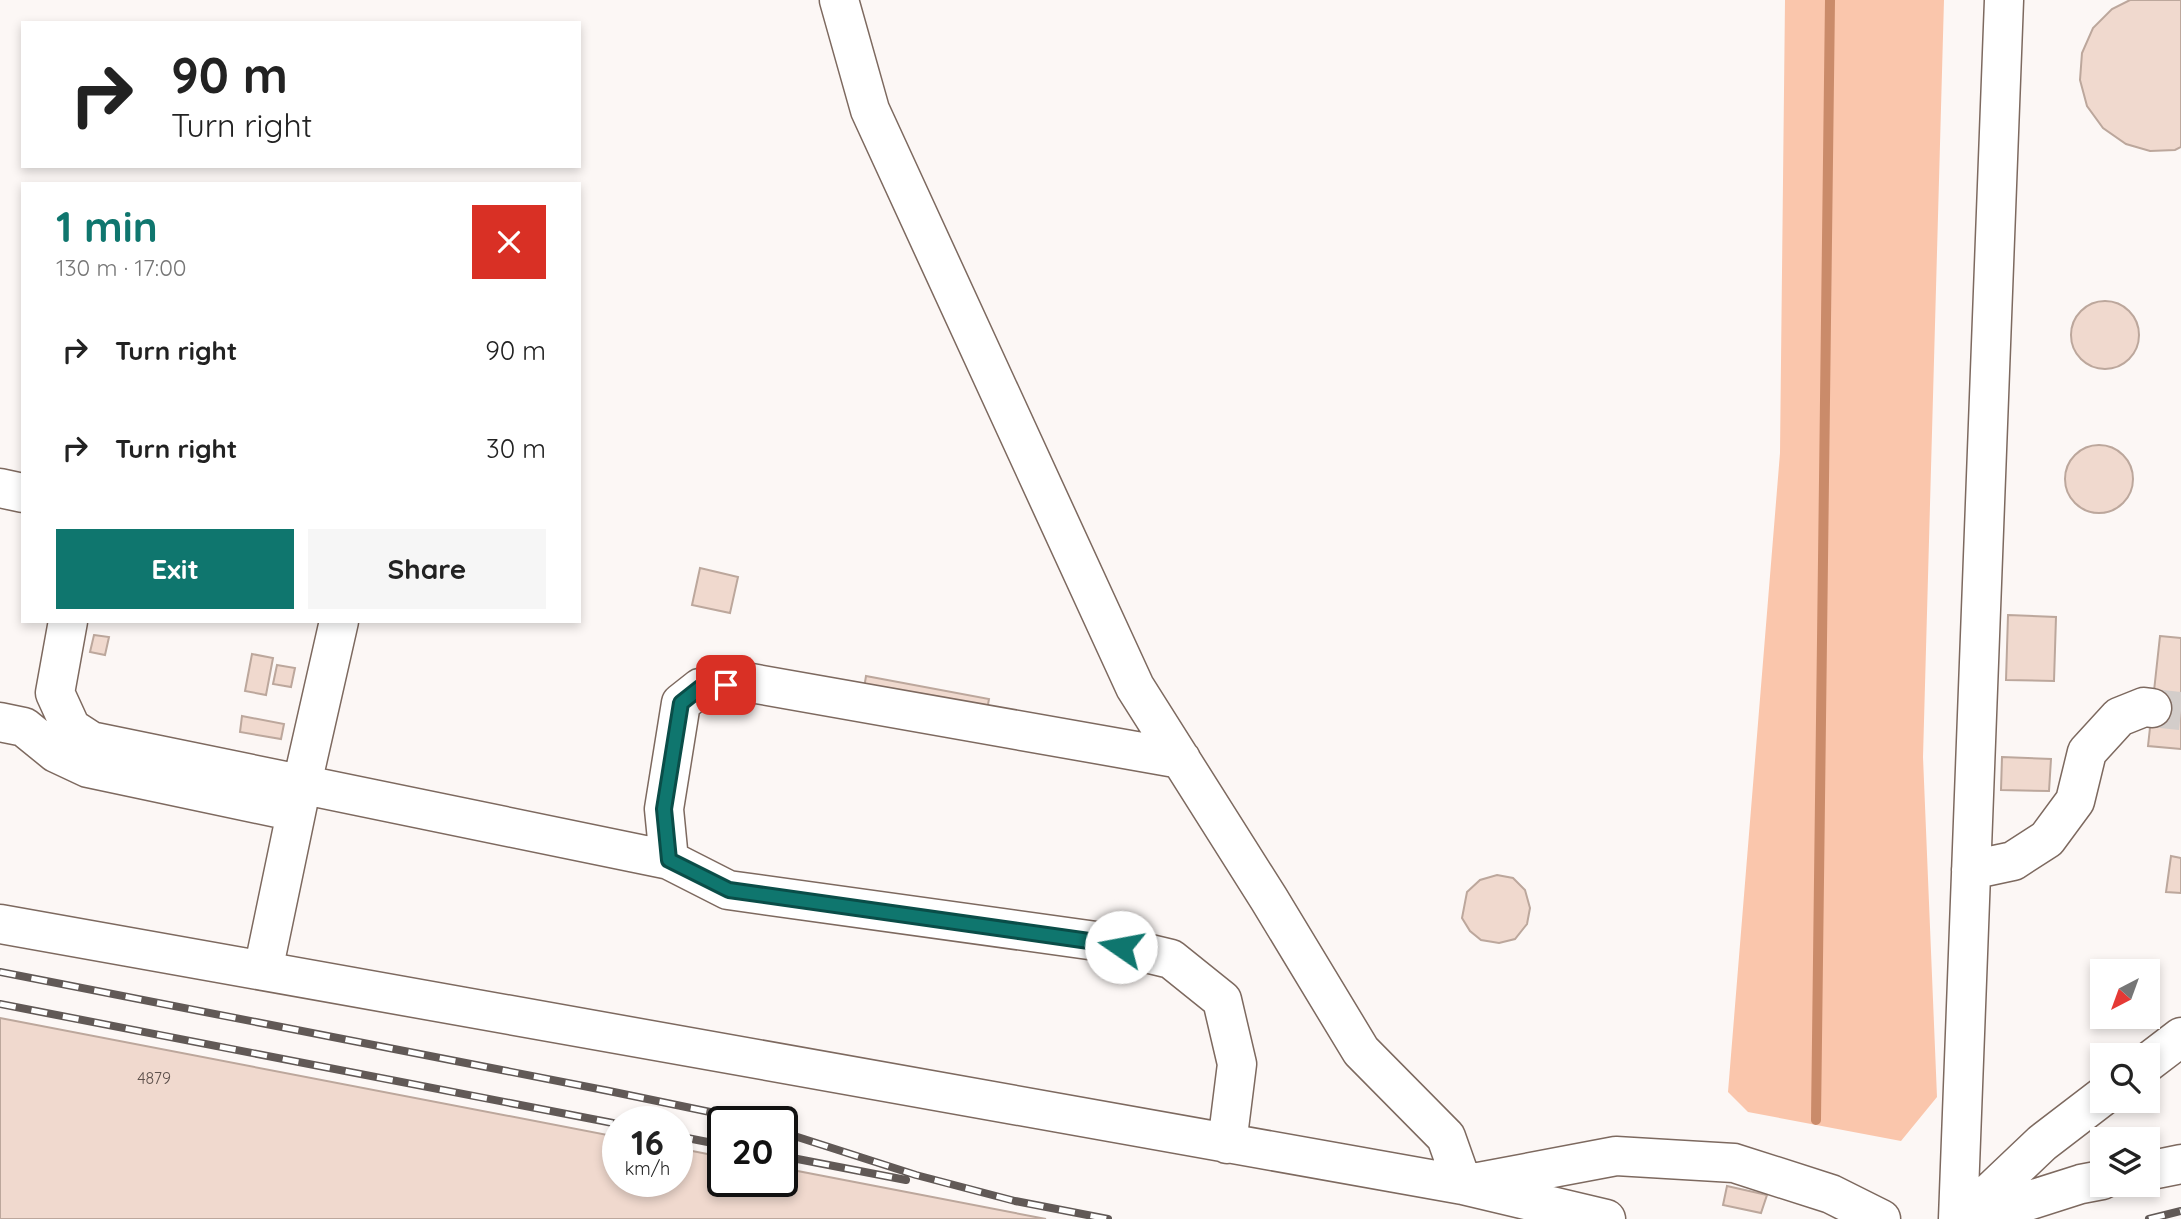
<!DOCTYPE html>
<html lang="en">
<head>
<meta charset="utf-8">
<style>
	:root { --surface:#fff; --page:#f6f6f6; --text:#222; --muted:#767676; --accent:#0f766e }
	body { margin:0; font-family:Quicksand,sans-serif; background:var(--page); color:var(--text); height:100vh; display:flex; flex-direction:column; font-size:26px; white-space:nowrap }
	* { box-sizing:border-box; margin:0 }
	p { font-size:23px; color:var(--muted) }
	.icon { flex:none; width:38px; height:38px; fill:none; stroke:currentColor; stroke-width:2; stroke-linecap:round; stroke-linejoin:round }
	.map { position:relative; flex:1; overflow:hidden }
	.drawer { position:absolute; left:21px; top:182px; width:560px; height:441px; display:flex; flex-direction:column; background:var(--surface); border-radius:0px; box-shadow:0 4px 10px #0003 }
	.drawer>* { flex:none }
	.top-card { position:absolute; left:21px; top:21px; width:560px; height:147px; border-radius:0px; box-shadow:0 4px 10px #0003; background:#fff; color:var(--text); overflow:hidden }
	.needle { width:46px; rotate:221deg }
	.buttons { position:absolute; left:2090px; top:959px; display:grid; gap:14px }
	.buttons a { display:grid; place-items:center; width:70px; height:70px; border-radius:0px; background:var(--surface); box-shadow:0 4px 10px #0003; font-size:35px }
	.speed { position:absolute; left:602px; top:1106px; display:flex; gap:14px; font-size:35px; font-weight:700; text-align:center }
	.speed>* { display:grid; place-content:center; width:91px; height:91px; border-radius:50%; background:var(--surface); box-shadow:0 4px 10px #0003; line-height:1 }
	.speed small { font-size:18px; font-weight:400 }
	.speed .limit { border:4px solid #111; border-radius:10px; background:#fff; color:#111 }
	.pin { position:absolute; display:grid; place-items:center; width:60px; height:60px; color:#fff; margin:-30px; border-radius:14px; box-shadow:0 4px 10px #0006 }
	.me { position:absolute; width:77px; margin:-38px; rotate:282deg; stroke-linejoin:round; filter:drop-shadow(0 0 5px #0008) }
	.turn { display:flex; align-items:center; gap:24px; height:147px; padding:0 35px; font-size:32px }
	.turn .icon { width:91px; height:91px; stroke-width:2.5 }
	.turn b { display:block; font-size:49px; line-height:60px }
	.round { display:grid; place-items:center; flex:none; width:74px; height:74px; border-radius:0px; background:var(--page) }
	.head { display:flex; align-items:center; justify-content:space-between; height:119px; padding:0 35px }
	h1 { font-size:42px; font-weight:800; line-height:52px; color:var(--accent) }
	.primary-button { display:flex; gap:14px; margin-top:auto; padding:14px 35px }
	.primary-button a { flex:1; height:80px; border-radius:0px; background:var(--accent); color:#fff; font-size:28px; font-weight:800; line-height:80px; text-align:center }
	.primary-button a+a { background:var(--page); color:var(--text) }
	ul { padding:0; list-style:none }
	li { display:flex; align-items:center; gap:21px; height:98px; padding:0 35px }
	li div { flex:1 }
	li b { display:block; font-size:26px }
	li em { font-style:normal }
	.map>svg:first-child { display:block }
</style>
</head>
<body>
<div class="map">
<svg width="2181" height="1219" viewBox="0 0 2181 1219">
	<rect width="100%" height="100%" fill="#fcf7f5"/>
	<path fill="#fac6ac" d="M1785 0H1944L1923 757 1937 1097 1901 1141 1748 1112 1728 1092 1780 453Z"/>
	<g fill="none" stroke-linecap="round" stroke-linejoin="round">
		<path stroke="#ca8b6a" stroke-width="10" d="M1816 1120 1830 0"/>
	</g>
	<path fill="#f0d9ce" stroke="#bca79c" stroke-width="2" d="M2130 0H2181V147L2175 150 2150 151 2126 144 2103 128 2087 106 2080 80 2082 53 2093 28 2112 9Z
		M2071 335a34 34 0 1 1 68 0a34 34 0 1 1-68 0Z
		M2065 479a34 34 0 1 1 68 0a34 34 0 1 1-68 0Z
		M700 568 738 577 730 613 692 605Z
		M2008 615 2056 617 2054 681 2006 680Z
		M94 635 109 637 105 655 90 652Z
		M2160 636 2181 638V749L2148 746Z
		M252 654 273 658 266 695 245 691Z
		M277 665 295 668 291 687 273 684Z
		M866 676 989 699 981 742 859 719Z
		M242 716 284 724 281 739 240 732Z
		M2002 757 2051 759 2049 791 2001 790Z
		M2171 856 2181 858V893L2166 892Z
		M1497 875 1513 878 1525 890 1530 908 1527 924 1515 939 1499 943 1481 940 1470 931 1462 918 1467 892 1480 880Z
		M0 1018 618 1137V1181H677V1148L723 1157V1181H782V1168L1046 1219H0Z
		M1727 1186 1767 1195 1761 1213 1723 1205Z"/>
	<g fill="none" stroke-linecap="round" stroke-linejoin="round">
		<path stroke="#d3cdca" stroke-width="38" stroke-dasharray="38 19" stroke-linecap="butt" d="M2152 708 2181 711"/>
		<g stroke="#7d695f" stroke-width="41">
			<path id="minor" d="M839 0 870 110 1135 687 1269 899 1361 1051 1446 1137 1463 1185 1616 1156 1734 1163 1831 1194 1881 1219
				M0 488 23 493
				M68 621 55 693 71 728 91 741 669 860
				M0 722 24 727 56 753 88 768 296 812
				M1181 759 751 683 700 688 681 703 664 809 669 860 728 890 1096 941 1171 959 1222 1000 1237 1064 1227 1144
				M1971 870 2013 861 2047 839 2075 801 2087 752 2119 717 2144 707 2152 708
				M0 924 1463 1185 1606 1219
				M263 971 302 784 339 621
				M2147 1063 2181 1037
				M2147 1171 2181 1164
				M1958 1219 2004 0
				M1962 1219 2042 1143 2102 1097
				M1971 1219 2081 1184 2102 1180"/>
		</g>
		<use href="#minor" stroke="#fff" stroke-width="38"/>
		<g stroke="#615956" stroke-width="8">
			<path id="rail" d="M0 972 609 1091 715 1113 746 1122
				M0 1004 618 1124
				M782 1132 916 1175 1015 1201 1108 1219
				M677 1136 723 1145
				M782 1156 906 1180
				M2149 1219 2181 1211"/>
		</g>
		<use href="#rail" stroke="#fff" stroke-width="5" stroke-dasharray="16" stroke-linecap="butt"/>
	</g>
	<g fill="none" stroke-linecap="round" stroke-linejoin="round">
		<g stroke="#0a4d48" stroke-width="18">
			<path id="route" d="M726 685 700 688 681 703 664 809 669 860 729 890 1096 942 1121 947"/>
		</g>
		<use href="#route" stroke="#0f766e" stroke-width="12"/>
	</g>
	<g text-anchor="middle" dominant-baseline="central" stroke-width="5" stroke-linejoin="round" paint-order="stroke">
		<g font-size="16" fill="#5e514c">
			<text x="154" y="1078">4879</text>
		</g>
	</g>
</svg>
<div class="buttons">
<a><svg class="needle" viewBox="-14 -14 28 28"><path d="M0-13l5 13h-10z" fill="#e53935"/><path d="M0 13l5-13h-10z" fill="#767676"/></svg></a>
<a><svg class="icon" aria-label="search" viewBox="0 0 24 24"><circle cx="10" cy="10" r="6"/><path d="M15 15l6 6"/></svg></a>
<a><svg class="icon" aria-label="layers" viewBox="0 0 24 24"><path d="M12 4l9 5-9 5-9-5zM3 14l9 5 9-5"/></svg></a>
</div>
<div class="speed"><div>16<small>km/h</small></div><div class="limit">20</div></div>
<div class="pin" style="left:726px;top:685px;background:#d93025"><svg class="icon" aria-label="arrive" viewBox="0 0 24 24"><path d="M6 21V4h12l-3 4 3 4H6"/></svg></div>
<svg class="me" style="left:1121px;top:947px" viewBox="-20 -20 40 40"><circle r="19" fill="#fff"/><path d="M0-13L10 11 0 6-10 11z" fill="#0f766e"/></svg>
<div class="top-card">
<div class="turn"><svg class="icon" aria-label="right" viewBox="0 0 24 24"><path d="M7 20v-9h11M14 6l5 5-5 5"/></svg><div><b>90 m</b>Turn right</div></div>
</div>
<section class="drawer">
<div class="head"><div><h1>1 min</h1><p>130 m · 17:00</p></div><a class="round" style="background:#d93025;color:#fff"><svg class="icon" aria-label="close" viewBox="0 0 24 24"><path d="M6 6l12 12M18 6L6 18"/></svg></a></div>
<ul>
<li><svg class="icon" aria-label="right" viewBox="0 0 24 24"><path d="M7 20v-9h11M14 6l5 5-5 5"/></svg><div><b>Turn right</b></div><em>90 m</em></li>
<li><svg class="icon" aria-label="right" viewBox="0 0 24 24"><path d="M7 20v-9h11M14 6l5 5-5 5"/></svg><div><b>Turn right</b></div><em>30 m</em></li>
</ul>
<div class="primary-button"><a>Exit</a><a>Share</a></div>
</section>
</div>
</body>
</html>
